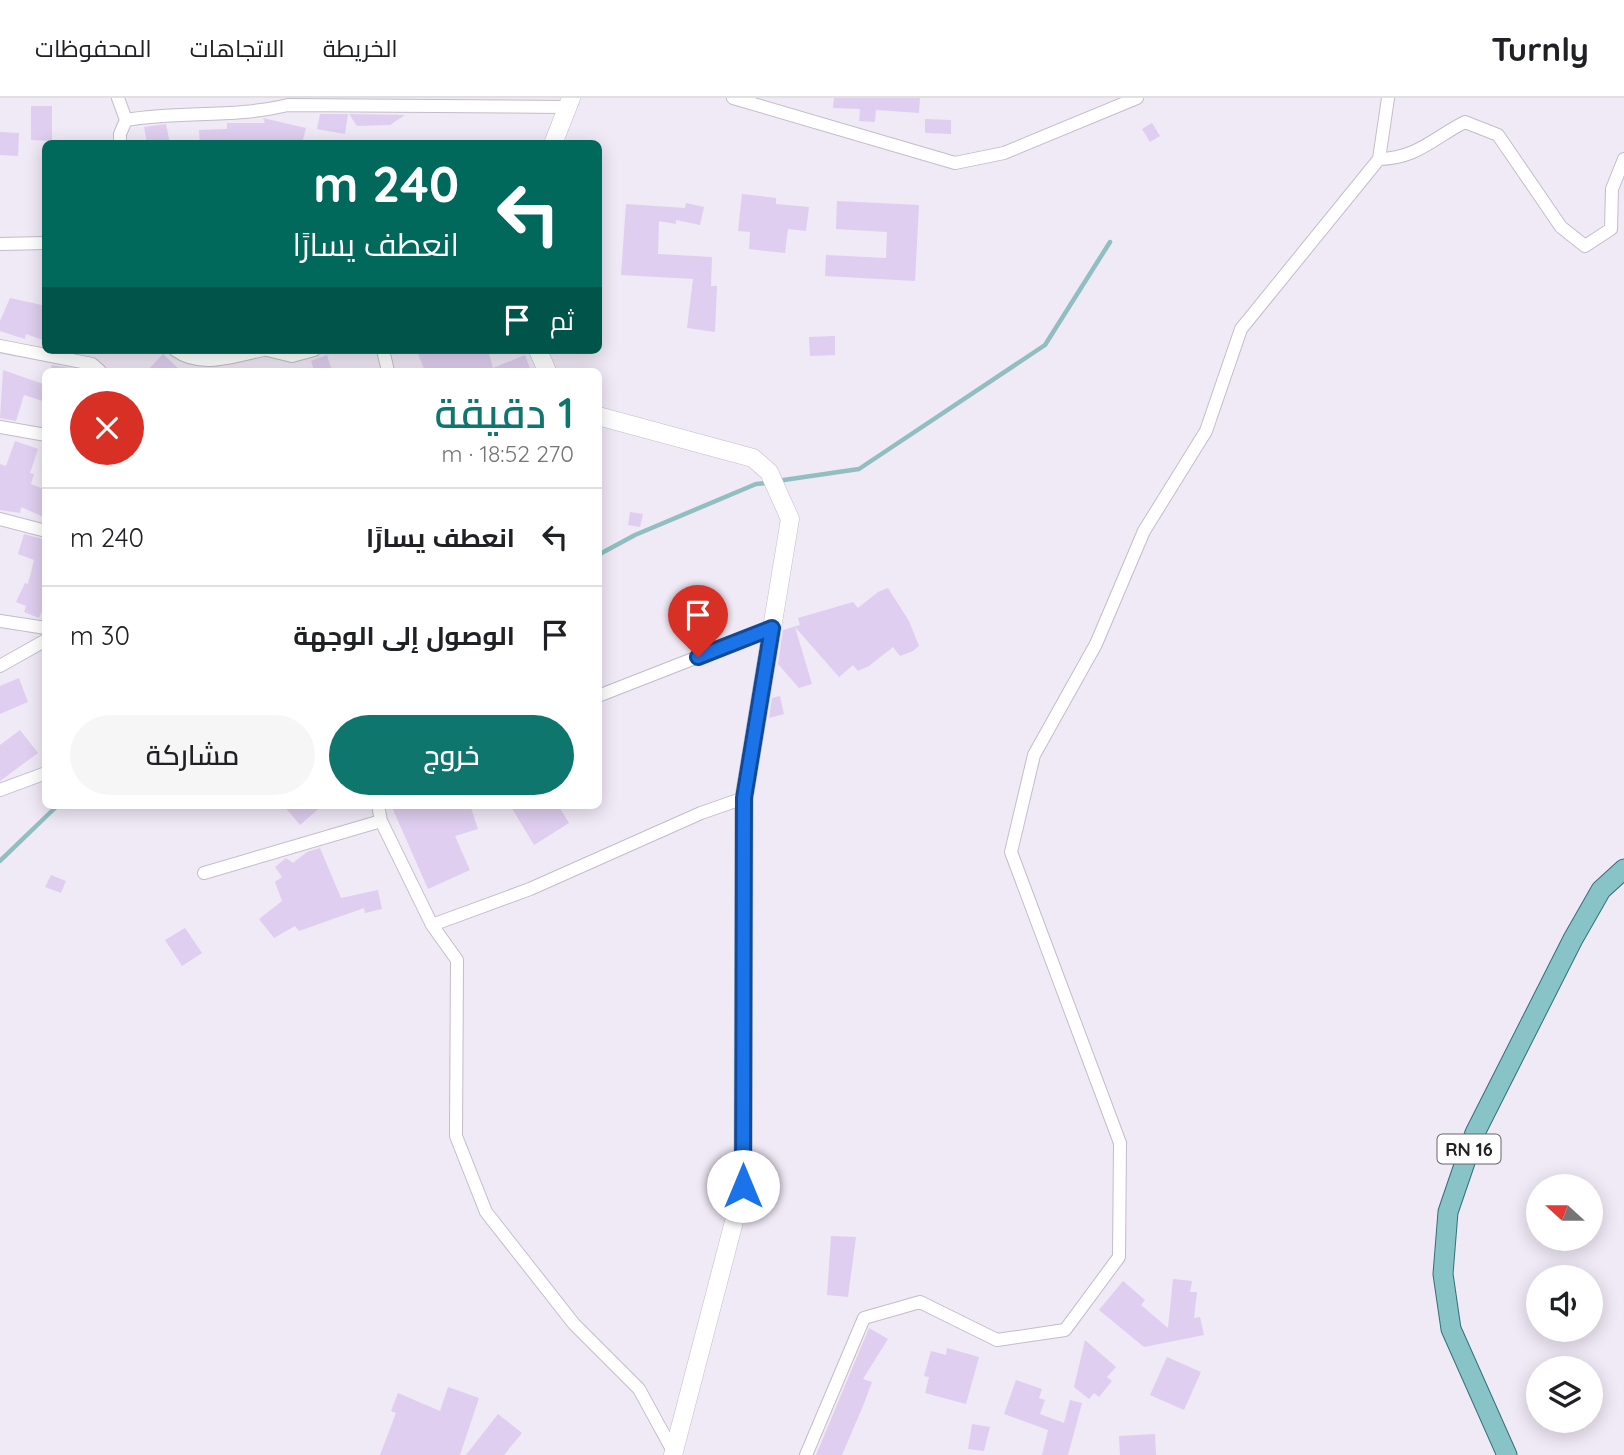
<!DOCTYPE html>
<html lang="ar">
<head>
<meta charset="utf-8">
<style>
	:root { --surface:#fff; --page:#f6f6f6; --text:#202124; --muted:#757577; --line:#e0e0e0; --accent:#0f766e }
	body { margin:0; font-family:Quicksand,Cairo,sans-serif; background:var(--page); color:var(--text); direction:rtl; height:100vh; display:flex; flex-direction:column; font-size:26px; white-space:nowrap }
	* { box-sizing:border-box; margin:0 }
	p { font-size:23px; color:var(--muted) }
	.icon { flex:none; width:38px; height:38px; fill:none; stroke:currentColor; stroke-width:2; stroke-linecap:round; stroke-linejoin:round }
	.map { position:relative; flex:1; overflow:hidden; direction:ltr }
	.drawer { position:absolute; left:42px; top:270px; width:560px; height:441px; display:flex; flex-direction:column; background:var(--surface); border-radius:10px; box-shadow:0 4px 18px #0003; direction:rtl }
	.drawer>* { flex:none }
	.guide { position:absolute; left:42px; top:42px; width:560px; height:214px; border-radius:10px; box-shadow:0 4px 18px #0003; direction:rtl; background:#00695c; color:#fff; overflow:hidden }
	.needle { width:46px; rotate:291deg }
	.tools { position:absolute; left:1526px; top:1076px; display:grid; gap:14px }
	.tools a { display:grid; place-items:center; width:77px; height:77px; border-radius:50%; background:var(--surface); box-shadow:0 4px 18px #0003; font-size:35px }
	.pin { position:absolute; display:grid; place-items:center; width:60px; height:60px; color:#fff; margin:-72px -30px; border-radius:50% 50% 50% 0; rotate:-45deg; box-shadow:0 0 7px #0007 }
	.pin .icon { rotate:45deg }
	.me { position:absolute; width:77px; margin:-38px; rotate:0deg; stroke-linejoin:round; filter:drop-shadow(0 0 5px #0008) }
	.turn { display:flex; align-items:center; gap:24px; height:147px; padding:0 28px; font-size:32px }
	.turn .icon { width:91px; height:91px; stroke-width:2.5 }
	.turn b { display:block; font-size:49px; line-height:60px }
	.then { display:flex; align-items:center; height:66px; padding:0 28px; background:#0003; gap:14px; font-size:26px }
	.round { display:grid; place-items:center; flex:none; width:74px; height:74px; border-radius:37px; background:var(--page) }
	.overview { display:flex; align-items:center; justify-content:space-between; height:119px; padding:0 28px }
	h1 { font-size:42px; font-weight:600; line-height:52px; color:var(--accent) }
	.primary-button { display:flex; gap:14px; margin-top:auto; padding:14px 28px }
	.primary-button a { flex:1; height:80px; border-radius:42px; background:var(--accent); color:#fff; font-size:28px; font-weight:600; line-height:80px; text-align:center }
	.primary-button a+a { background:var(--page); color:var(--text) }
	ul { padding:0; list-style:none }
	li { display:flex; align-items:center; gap:21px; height:98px; padding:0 28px; border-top:2px solid var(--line) }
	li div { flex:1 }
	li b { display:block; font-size:26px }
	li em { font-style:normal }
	header { display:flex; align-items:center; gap:42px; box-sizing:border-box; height:98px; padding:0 35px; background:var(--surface); border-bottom:2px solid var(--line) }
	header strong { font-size:33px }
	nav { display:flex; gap:38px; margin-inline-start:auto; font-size:24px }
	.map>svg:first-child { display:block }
</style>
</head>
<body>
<header>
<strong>Turnly</strong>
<nav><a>الخريطة</a><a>الاتجاهات</a><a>المحفوظات</a></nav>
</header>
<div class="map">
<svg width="1624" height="1357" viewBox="0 0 1624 1357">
	<rect width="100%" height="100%" fill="#f0e9f6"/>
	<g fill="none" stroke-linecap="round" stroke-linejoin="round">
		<path stroke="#91bec0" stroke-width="4.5" d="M777 383 859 371 1045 247 1110 144
			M598 457 635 437 756 386 768 385
			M0 763 58 707"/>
	</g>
	<path fill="#dfceef" d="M834 0H920L919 15 876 12 875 24 859 23 860 11 833 10Z
		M31 8H52V43L31 42Z
		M320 16H348L345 36 317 31Z
		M349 16 405 17 390 27 357 28Z
		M263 20 306 30 302 46H200L199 32 227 31V25H265Z
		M925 21 951 22V36L925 35Z
		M1152 25 1160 38 1150 44 1142 31Z
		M166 26 170 46H147L144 29Z
		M0 34 19 35 18 58 0 57Z
		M742 96 776 100V106L809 109 806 133 788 131 785 155 749 151 750 134 738 133Z
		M837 103 919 107 915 183 825 178 826 157 886 160 887 134 836 131Z
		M686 105 704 109 700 127 676 122V126L659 123 658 156 712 159 711 188H717L715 234 687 230 693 181 621 177 626 106 685 110Z
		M10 200 46 208V243L26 236 25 241 0 233V223Z
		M835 238V257L810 258 809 239Z
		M427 252H488L493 270 525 257 531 273H425L418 256Z
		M163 256 181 273H147Z
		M327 257 332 273H314L311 263Z
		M52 267 80 272 50 273Z
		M3 272 46 287V304L24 297 16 323 0 320Z
		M15 343 38 351 30 375 34 376 31 386 46 392V420L21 409 20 415 0 412V366L6 368Z
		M630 414 643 416 640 429 628 427Z
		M24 436 46 442 42 493 46 494V505L39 520 24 514 26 508 16 504 25 485 28 486 34 462 18 456Z
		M888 490 909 523 919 548 913 553 900 558 893 549 869 568 858 573 853 567 839 579 795 529 812 586 799 590 778 566 783 532 800 527 798 520 853 504 858 510 878 494Z
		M19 580 28 604 0 616V588Z
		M780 598 784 616 769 620 772 600Z
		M20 632 38 655 0 683V647Z
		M283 707H323L300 727Z
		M391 707H470L478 731 455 738 470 772 428 791Z
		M510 707H558L569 725 534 747Z
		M320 750 341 800 378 792 382 811 365 815 364 810 299 833 295 828 274 840 259 821 282 803 275 784 282 779 275 769 286 760 293 765 307 754Z
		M51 777 66 783 61 795 45 789Z
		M185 830 202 855 182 868 165 842Z
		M831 1138 856 1139 848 1199 827 1197Z
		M1173 1181 1192 1183 1190 1194H1197L1194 1220 1200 1219 1204 1237 1144 1249 1099 1212 1123 1183 1145 1202 1141 1207 1168 1230Z
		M869 1230 888 1241 863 1281 872 1284 863 1308 842 1357H816Z
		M1085 1242 1116 1269 1107 1279 1112 1283 1099 1299 1094 1295 1089 1301 1074 1289Z
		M947 1250 979 1259 966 1306 925 1295 929 1279 924 1278 931 1253 946 1257Z
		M1167 1259 1201 1274 1184 1312 1150 1297Z
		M1016 1282 1042 1291 1039 1300 1045 1302 1040 1316 1064 1325 1070 1302 1082 1305 1068 1357H1042L1048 1332 1004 1316Z
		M448 1289 479 1300 460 1357H380L396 1315 391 1313 398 1295 440 1313Z
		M498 1316 522 1335 504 1357H466Z
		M972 1326 990 1329 984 1353 968 1351Z
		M1155 1336 1156 1357H1120L1119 1338Z"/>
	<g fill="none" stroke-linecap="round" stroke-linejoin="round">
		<g stroke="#c3bdc9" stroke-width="14">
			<path id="street" d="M118 0 126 22
				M733 0 955 65 1004 55 1137 0
				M120 46V36L126 22C180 13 235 20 288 7L567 9
				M1379 61C1418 60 1433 40 1465 24L1498 37 1561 129 1585 148 1611 131 1612 91 1624 61
				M0 146 46 145
				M0 248 92 266 100 273
				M175 252C201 271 234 258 263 252
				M267 252 292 258 314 252
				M383 252 388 273
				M0 329 46 337
				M0 421 46 433
				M0 523 46 530
				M0 568 46 542
				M598 598 772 530
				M0 692 46 675
				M378 707 381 723 432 827 457 862 456 1038 486 1114 574 1226 639 1291 674 1355
				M204 775 381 723
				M432 827 530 791 701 715 744 700
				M806 1357 864 1220 920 1204 997 1242 1065 1232 1119 1159 1120 1045 1011 754 1034 657 1096 546 1144 433 1206 333 1241 231 1379 61 1388 0"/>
		</g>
		<g stroke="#c3bdc9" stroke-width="19">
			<path id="secondary" d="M553 46 571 0
				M538 252 547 273
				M598 318 753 360 769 374 790 421 744 700 743 1089 673 1357"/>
		</g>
		<g stroke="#317176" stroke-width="21">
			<path id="primary" d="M1507 1357 1451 1231 1443 1176 1448 1114 1475 1035 1573 841 1601 792 1624 771"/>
		</g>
		<use href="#street" stroke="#fff" stroke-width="12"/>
		<use href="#secondary" stroke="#fff" stroke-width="18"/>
		<use href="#primary" stroke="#88c4c7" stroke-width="19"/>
	</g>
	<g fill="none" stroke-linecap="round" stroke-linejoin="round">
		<g stroke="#114b97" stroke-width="18">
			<path id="route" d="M698 559 772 530 744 700 743 1088"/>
		</g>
		<use href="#route" stroke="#1a73e8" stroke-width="12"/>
	</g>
	<g text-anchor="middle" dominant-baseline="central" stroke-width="7" stroke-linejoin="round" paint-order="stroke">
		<rect fill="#fff" stroke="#666468" stroke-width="2" x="1437.5" y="1036.5" width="63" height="29" rx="5"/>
		<g font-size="18" font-weight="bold" fill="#252227">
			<text x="1469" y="1051">RN 16</text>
		</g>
	</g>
</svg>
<div class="tools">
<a><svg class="needle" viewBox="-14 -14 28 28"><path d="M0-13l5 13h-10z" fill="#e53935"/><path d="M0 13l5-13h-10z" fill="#757577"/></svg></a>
<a><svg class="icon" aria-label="sound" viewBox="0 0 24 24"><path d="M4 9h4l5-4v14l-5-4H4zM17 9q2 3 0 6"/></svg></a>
<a><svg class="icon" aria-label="layers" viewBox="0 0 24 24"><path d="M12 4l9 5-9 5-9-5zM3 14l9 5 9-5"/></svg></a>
</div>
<div class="pin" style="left:698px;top:559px;background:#d93025"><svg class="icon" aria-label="arrive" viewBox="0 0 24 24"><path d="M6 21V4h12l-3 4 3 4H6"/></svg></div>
<svg class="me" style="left:743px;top:1088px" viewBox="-20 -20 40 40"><circle r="19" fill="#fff"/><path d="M0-13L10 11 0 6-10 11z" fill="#1a73e8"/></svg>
<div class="guide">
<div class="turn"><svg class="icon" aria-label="left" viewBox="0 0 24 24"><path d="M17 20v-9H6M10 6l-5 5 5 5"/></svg><div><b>240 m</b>انعطف يسارًا</div></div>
<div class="then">ثم<svg class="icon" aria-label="arrive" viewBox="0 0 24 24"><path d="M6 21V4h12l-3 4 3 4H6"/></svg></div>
</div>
<section class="drawer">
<div class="overview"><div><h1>1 دقيقة</h1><p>270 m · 18:52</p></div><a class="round" style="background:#d93025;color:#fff"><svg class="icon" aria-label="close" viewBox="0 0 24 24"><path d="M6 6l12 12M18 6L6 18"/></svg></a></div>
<ul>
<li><svg class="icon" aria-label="left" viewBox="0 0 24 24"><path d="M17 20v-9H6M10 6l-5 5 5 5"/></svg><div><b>انعطف يسارًا</b></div><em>240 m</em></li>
<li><svg class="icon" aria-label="arrive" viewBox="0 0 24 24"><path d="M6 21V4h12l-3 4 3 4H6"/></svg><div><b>الوصول إلى الوجهة</b></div><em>30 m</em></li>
</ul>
<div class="primary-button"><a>خروج</a><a>مشاركة</a></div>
</section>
</div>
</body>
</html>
